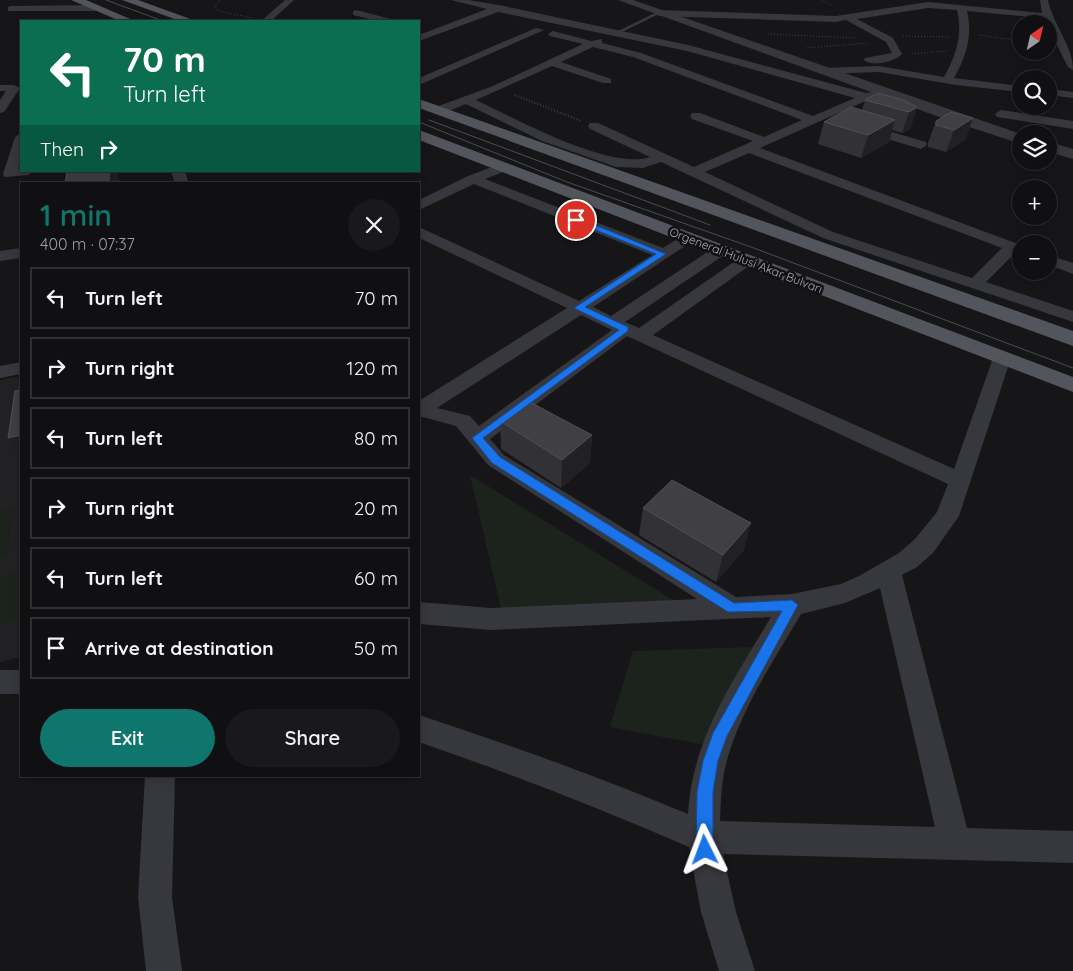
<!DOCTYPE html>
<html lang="en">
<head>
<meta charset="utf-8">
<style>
	:root { --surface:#101012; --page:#19191b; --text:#f1f3f6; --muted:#9c9d9f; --line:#303032; --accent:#0f766e }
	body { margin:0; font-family:Quicksand,sans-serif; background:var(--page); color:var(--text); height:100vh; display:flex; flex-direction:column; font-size:19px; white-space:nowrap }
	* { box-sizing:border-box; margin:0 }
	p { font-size:16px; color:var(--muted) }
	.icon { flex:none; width:28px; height:28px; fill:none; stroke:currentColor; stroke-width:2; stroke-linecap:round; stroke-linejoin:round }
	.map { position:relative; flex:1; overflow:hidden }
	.panel { position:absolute; left:20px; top:182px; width:400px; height:595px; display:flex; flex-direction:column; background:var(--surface); border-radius:0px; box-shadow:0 2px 12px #0003,0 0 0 1px var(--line) }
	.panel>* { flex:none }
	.top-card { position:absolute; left:20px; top:20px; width:400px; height:152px; border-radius:0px; box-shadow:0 2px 12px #0003,0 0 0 1px var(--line); background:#0b6e4f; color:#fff; overflow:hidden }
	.needle { width:32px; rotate:34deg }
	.fabs { position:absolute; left:1012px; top:15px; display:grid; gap:10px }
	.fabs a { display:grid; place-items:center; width:45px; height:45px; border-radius:50%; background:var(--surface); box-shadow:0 2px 12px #0003,0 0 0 1px var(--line); font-size:25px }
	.pin { position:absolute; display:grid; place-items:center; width:42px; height:42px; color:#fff; margin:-21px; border:2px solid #fff; border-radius:50%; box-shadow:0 1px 5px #0007 }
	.me { position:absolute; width:55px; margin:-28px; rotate:357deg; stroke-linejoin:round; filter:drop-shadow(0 0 4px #0008) }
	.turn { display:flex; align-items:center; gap:18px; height:105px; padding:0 20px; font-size:22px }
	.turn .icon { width:65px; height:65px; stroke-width:2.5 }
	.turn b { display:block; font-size:35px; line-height:42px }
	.then { display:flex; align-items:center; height:48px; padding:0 20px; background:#0003; gap:10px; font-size:19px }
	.round { display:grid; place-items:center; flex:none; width:52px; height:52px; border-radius:26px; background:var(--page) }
	.headline { display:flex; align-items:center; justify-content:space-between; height:85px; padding:0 20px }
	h1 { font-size:30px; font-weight:600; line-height:38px; color:var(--accent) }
	.primary-button { display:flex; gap:10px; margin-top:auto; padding:10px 20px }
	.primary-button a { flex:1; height:58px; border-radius:30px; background:var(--accent); color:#fff; font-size:20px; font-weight:600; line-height:58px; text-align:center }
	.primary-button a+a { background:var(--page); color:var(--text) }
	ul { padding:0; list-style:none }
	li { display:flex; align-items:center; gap:15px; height:62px; margin:0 10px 8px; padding:0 10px; border:2px solid var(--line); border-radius:0px }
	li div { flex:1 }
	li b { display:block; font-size:19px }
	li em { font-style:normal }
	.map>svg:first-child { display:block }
</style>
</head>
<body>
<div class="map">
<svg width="1073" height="971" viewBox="0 0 1073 971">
	<rect width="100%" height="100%" fill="#161618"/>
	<path fill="#222225" d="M21 376V657L0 662V380Z"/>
	<path fill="#1c231d" d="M470 475 699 616 503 617Z
		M14 508 7 557 0 558V511Z
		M21 570V619L0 625V576Z
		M753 647 711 746 610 727 633 651Z"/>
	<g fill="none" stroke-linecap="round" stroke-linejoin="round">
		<path stroke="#3d3f44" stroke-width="1" stroke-dasharray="1 2" stroke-linecap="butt" d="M220 0 215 7 218 11 253 18
			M822 0 831 5
			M768 34 856 38
			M979 35 1021 41
			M903 36 949 37
			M806 48 868 43
			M912 54 946 51"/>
		<path stroke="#3d3f44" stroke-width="2" stroke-dasharray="1 2" stroke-linecap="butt" d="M515 95 581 121"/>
		<path fill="#37383d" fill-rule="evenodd" d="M657 12 661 13 620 33 616 32Z"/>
		<path fill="#37383d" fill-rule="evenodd" d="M285 0H294L271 21H261Z
			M451 0H468L499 5 688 45 866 93 887 90V94L870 99 760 148 1021 245V255L1015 253 986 282 1073 311V322L823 238 661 162 643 168 616 167 542 141 466 104 444 113H436V107L493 86 583 44 550 36 548 34 553 31 591 41 602 39V43L641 53 813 116 855 98 687 51 498 12 419 41V35L487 9ZM593 47 633 57 802 120 764 137 700 113H692L690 116 692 119 753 141 694 167 598 123H590L588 126 590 129 650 157C611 171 514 118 476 100L552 66 603 83H611V79L561 62ZM749 153 1002 248 972 278 833 232 705 172Z
			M1040 0H1048C1053 25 1073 45 1073 70L1068 67 1049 29V24H1046L1044 18 967 11C973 36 966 57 954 78L1021 86V92L956 85 879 72 824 74 819 71 824 68 879 66 944 77C956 56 963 35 957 10L928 8 857 19 893 38 902 54C895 62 872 67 864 60L865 58 892 53 886 42 846 20 836 22 659 16 654 13 659 10 836 16 928 2 1042 13Z
			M11 6 96 5 100 8 96 11H8V7Z
			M356 10 391 19 393 21H378L353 15V11Z
			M536 28 544 30 419 85V78Z
			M0 85H14L20 88 4 112 0 113V100L6 91H0Z
			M1049 89 1073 92V98L1049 95Z
			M1001 110 1073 121V129L997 117 995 114Z
			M861 123 926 142 927 145 921 149 857 130 855 127 857 124Z
			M21 133V158L18 169 21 168V171H35L28 175 5 177 3 174 15 137Z
			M503 163 510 167 508 170 485 179 663 248 684 235H694L697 238 593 307 611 316 715 247H727L729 250 727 253 625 322 639 328 741 257H753L755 260 753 263 653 335 954 469 993 358 995 354H1009L1011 358 959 516 933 553 917 567 902 575 967 828 1073 831V863L723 854 736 912 755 971H719L701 912 689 847C600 808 511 774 419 742V715C510 745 600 777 688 814 692 739 734 679 771 617L491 630 419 624V602L491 608 697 599 488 465 456 426 419 416V401L567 308 419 238V227L579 301 652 255 474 184 419 210V200L468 176ZM581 315 612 330 479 426 470 416 437 408ZM627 336 948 484 937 512 915 539 899 553 859 576 841 584 792 594 736 597 504 455 490 439ZM880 588 935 827 720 821C721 802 721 783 726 764 739 712 774 660 801 614L845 603Z
			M171 171H185L189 184H175Z
			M21 248V258L0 261V251Z
			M1049 255 1073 263V274L1049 265Z
			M21 362V374L0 378V366Z
			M0 670H21V694H0Z
			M145 776H175L172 897 182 971H146L138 897Z"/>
		<path fill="#37383d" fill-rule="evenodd" d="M618 0H633L1021 134V144L942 118Z
			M1049 142 1073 149V159L1049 152Z"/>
		<path fill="#53555c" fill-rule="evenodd" d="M71 0H86L135 21H120Z
			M122 0H138L196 21H180Z
			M419 99 1073 331V346L419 108Z
			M419 130 1073 377V392L419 140Z"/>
		<path stroke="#4a4c52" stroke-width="1" d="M106 0 163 21
			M429 120 710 225
			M419 122 567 182 751 247 1073 368"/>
	</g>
	<path fill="#323236" d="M865 100 917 107 910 129 902 133 892 130 889 142 861 158 818 144 824 122 862 110Z
		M973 118 965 140 946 152 928 147V143L936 121Z
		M500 421 592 435 590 463 561 488 501 449Z
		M643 508 744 550 716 582 639 535Z"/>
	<path fill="#212124" d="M917 107 910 129 902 133 909 112Z
		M973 118 965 140 946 152 954 130Z
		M895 120 889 142 861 158 868 135Z
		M109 171H118V184H109Z
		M21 435V452L17 453 8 438Z
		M592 435 590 463 561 488 562 460Z
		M751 523 744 550 716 582 723 555Z"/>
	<path fill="#3f3f44" stroke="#4f5156" d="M878 93 903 100 917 107 909 112 865 100Z
		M851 107 895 120 868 135 824 122Z
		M951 112 973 118 954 130 936 125V121Z
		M67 171H109V183L120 181V184H65Z
		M21 390V435L8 438 15 391Z
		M528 401 592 435 562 460 500 421Z
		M672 480 751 523 723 555 643 508Z"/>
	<path fill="#1a73e8" stroke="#114b97" d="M573 218H578L666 254 585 307 628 327V331L483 438 500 457 734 603 792 600 798 605 727 736 718 761 713 792V850L710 856 705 859 699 856 696 850 697 792 703 761 713 733 782 611 728 612 492 463 472 438 619 330 574 308 656 254 573 221Z"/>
	<g text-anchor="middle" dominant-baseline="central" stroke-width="5" stroke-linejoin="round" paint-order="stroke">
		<g font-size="12" fill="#a8adb8" stroke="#111113">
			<text transform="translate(746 260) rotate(21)">Orgeneral Hulusi Akar Bulvarı</text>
		</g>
	</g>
</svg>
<div class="fabs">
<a><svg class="needle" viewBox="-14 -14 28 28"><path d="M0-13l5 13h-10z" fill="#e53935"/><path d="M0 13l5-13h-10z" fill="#9c9d9f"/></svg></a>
<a><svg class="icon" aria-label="search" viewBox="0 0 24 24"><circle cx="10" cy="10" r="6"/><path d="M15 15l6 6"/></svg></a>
<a><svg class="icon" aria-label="layers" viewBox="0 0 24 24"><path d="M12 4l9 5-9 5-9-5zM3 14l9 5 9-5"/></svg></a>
<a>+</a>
<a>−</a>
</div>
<div class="pin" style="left:576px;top:220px;background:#d93025"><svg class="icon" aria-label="arrive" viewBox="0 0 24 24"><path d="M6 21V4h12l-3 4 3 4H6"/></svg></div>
<svg class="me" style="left:705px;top:850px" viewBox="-20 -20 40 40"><path d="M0-17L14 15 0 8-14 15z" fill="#1a73e8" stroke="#fff" stroke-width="4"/></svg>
<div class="top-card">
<div class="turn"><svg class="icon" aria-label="left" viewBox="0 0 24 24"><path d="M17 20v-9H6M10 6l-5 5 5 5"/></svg><div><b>70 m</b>Turn left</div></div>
<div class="then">Then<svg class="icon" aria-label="right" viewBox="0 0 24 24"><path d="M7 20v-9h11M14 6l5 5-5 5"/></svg></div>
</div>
<section class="panel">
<div class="headline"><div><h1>1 min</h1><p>400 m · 07:37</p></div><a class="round"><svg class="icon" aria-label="close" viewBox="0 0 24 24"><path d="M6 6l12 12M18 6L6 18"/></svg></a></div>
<ul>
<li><svg class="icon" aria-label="left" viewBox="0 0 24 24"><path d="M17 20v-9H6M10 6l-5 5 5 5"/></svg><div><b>Turn left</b></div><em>70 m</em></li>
<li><svg class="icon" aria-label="right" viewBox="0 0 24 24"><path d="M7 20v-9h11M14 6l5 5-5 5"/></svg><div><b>Turn right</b></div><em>120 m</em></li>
<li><svg class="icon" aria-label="left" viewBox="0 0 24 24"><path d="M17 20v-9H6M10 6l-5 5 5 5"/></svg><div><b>Turn left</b></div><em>80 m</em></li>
<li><svg class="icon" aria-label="right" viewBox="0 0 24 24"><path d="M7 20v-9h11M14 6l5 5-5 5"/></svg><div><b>Turn right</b></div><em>20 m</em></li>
<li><svg class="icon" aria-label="left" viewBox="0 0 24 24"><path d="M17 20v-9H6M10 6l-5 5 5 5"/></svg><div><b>Turn left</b></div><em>60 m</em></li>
<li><svg class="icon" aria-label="arrive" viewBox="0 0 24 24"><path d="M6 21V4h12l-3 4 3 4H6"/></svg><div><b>Arrive at destination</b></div><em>50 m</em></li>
</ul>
<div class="primary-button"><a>Exit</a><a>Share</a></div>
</section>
</div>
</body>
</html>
